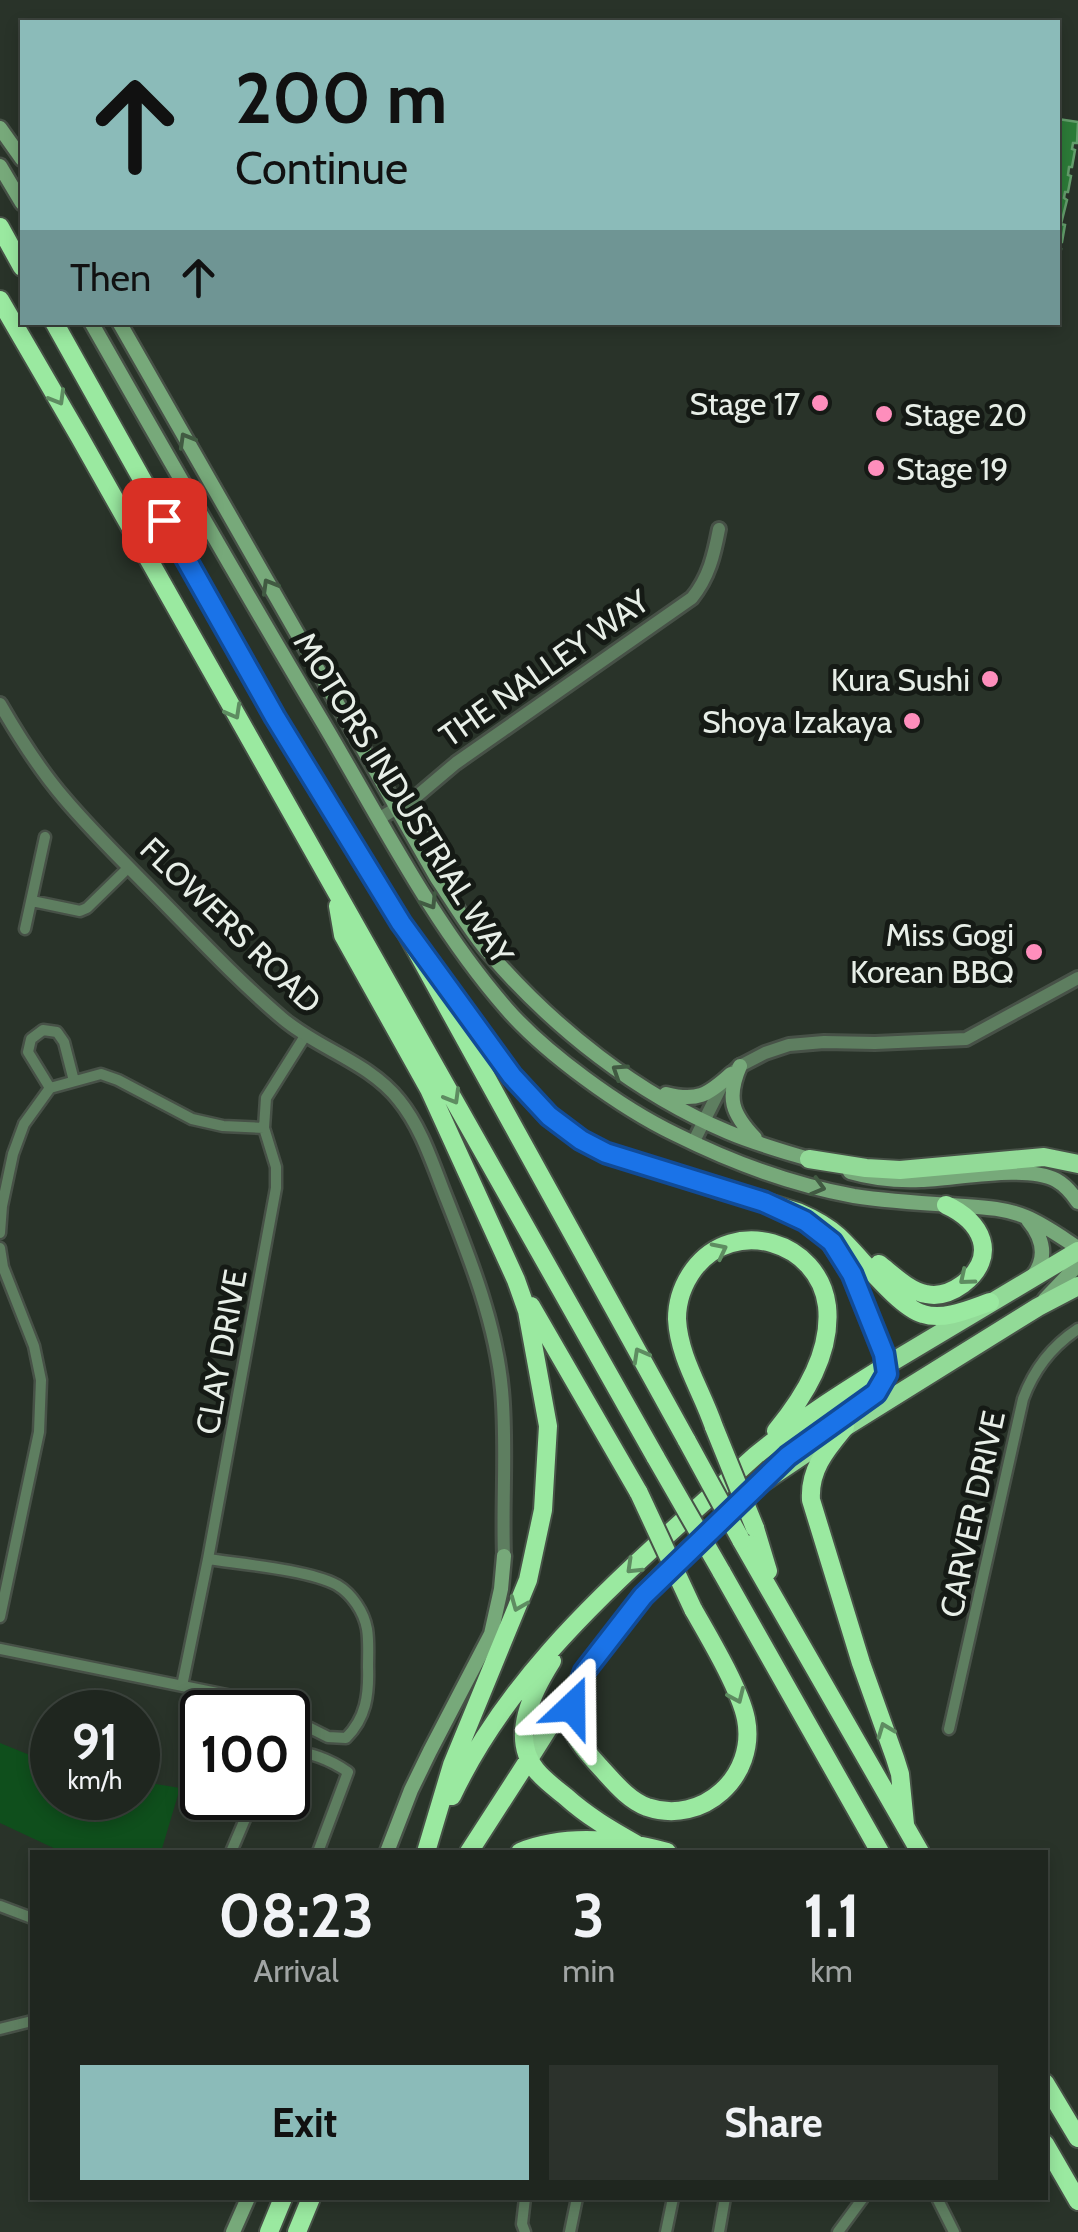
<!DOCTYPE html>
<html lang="en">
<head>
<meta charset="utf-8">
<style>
	:root { --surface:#1f261f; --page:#2c322c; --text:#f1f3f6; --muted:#a1a5a4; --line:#3c433d; --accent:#8bbbb9 }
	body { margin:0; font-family:Cabin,sans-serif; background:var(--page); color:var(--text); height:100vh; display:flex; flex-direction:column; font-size:38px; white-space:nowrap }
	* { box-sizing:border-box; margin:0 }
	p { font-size:32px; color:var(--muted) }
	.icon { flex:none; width:55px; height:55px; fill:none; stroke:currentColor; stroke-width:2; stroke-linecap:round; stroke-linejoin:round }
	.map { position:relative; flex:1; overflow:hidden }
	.panel { position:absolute; left:30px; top:1850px; width:1018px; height:350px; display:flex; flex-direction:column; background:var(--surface); border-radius:0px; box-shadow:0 5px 15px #0003,0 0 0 2px var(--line) }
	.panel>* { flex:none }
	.guide { position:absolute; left:20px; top:20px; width:1040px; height:305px; border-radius:0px; box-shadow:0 5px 15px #0003,0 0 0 2px var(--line); background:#8bbbb9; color:#111; overflow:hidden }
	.speed { position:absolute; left:30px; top:1690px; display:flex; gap:20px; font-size:50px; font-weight:700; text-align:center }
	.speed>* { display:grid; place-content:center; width:130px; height:130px; border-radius:50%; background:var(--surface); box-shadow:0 5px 15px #0003,0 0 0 2px var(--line); line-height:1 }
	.speed small { font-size:25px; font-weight:400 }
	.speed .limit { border:5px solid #111; border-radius:15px; background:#fff; color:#111 }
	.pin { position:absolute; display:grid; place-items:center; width:85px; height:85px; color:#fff; margin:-42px; border-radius:20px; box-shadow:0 5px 15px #0006 }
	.me { position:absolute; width:110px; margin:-55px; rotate:23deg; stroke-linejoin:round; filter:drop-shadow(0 0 8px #0008) }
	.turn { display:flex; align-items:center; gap:35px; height:210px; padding:0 50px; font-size:45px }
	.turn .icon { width:130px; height:130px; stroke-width:2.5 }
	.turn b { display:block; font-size:70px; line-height:85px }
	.then { display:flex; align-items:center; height:95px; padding:0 50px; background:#0003; gap:20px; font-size:38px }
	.eta { display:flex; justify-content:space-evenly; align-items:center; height:170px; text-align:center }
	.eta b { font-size:60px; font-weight:800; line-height:70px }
	.cta { display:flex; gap:20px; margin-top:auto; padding:20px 50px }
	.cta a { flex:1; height:115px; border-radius:0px; background:var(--accent); color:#111; font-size:40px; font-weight:800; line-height:115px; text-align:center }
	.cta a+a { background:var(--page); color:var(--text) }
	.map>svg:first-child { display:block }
</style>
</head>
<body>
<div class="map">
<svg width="1078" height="2232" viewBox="0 0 1078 2232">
	<rect width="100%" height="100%" fill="#293329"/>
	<path fill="#0f4f1c" d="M0 1743 52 1764V1798H138V1781L180 1788 161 1852H62L0 1823Z"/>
	<path fill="#2c7b38" stroke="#649e6c" stroke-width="2.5" d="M1058 119 1078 122 1077 143H1073L1072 149 1075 150 1072 167H1069L1068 175 1071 176 1068 192H1065L1064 198 1067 200 1061 224 1065 225 1062 242H1059L1058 248 1061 249 1058 272Z"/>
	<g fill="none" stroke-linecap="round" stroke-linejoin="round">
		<g stroke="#475147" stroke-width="15">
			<path id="minor" d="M32 901 80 911 87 908 129 867
				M25 929 45 837
				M50 1088 28 1052 31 1039 43 1030 57 1032 64 1042 74 1081
				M0 1233 2 1206 13 1154 24 1124 50 1088 101 1074 118 1080 192 1119 223 1126 264 1128
				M0 1248 3 1267 34 1346 41 1380 39 1432 0 1617
				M208 1559C241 1564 310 1570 337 1585 352 1594 364 1612 367 1629 369 1641 368 1655 368 1667 369 1695 366 1718 346 1738L328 1737 288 1717
				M0 1649 242 1698 281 1712
				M182 1686 208 1559 276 1188V1167L264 1128 266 1098 305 1036
				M949 1729 1023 1399C1034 1369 1052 1346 1078 1329
				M288 1754C307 1749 332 1761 348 1772L318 1852
				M231 1852 254 1798
				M0 1906 32 1918
				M0 2029 32 2021
				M937 2198 954 2232
				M525 2232 522 2224 525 2198
				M570 2232 577 2198
				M666 2232 673 2198
				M719 2232 725 2198
				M838 2232 863 2198"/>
		</g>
		<g stroke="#475147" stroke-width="18">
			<path id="tertiary" d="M0 704C19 737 39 769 64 798 96 836 133 871 168 907 205 945 242 984 282 1018 318 1049 369 1062 399 1100 421 1127 432 1162 445 1195 469 1256 496 1323 502 1390 507 1445 502 1501 504 1556
				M380 818 417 796 456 763 692 598C709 577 714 555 719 529
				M693 1143 720 1089 731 1074 740 1066 765 1053 789 1045 824 1042 875 1043 966 1039 1078 978"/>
		</g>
		<g stroke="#475147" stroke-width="19">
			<path id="secondary" d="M0 128 22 159
				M0 166 22 203
				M91 322C166 454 241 585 319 716 377 813 431 922 506 1008 545 1053 621 1108 675 1134 731 1162 793 1185 854 1196 886 1201 919 1203 952 1205 976 1207 1003 1207 1026 1217 1045 1225 1061 1237 1078 1248
				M119 322 437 878C454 903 470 931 490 954 554 1028 637 1094 728 1132 756 1144 786 1152 815 1161
				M740 1066C726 1098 732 1114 755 1138
				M666 1094C697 1102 708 1095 731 1074
				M850 1172C874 1179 897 1181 921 1180 955 1179 1027 1164 1056 1180 1065 1185 1072 1193 1078 1202
				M1028 1220C1043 1238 1048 1257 1033 1276
				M1045 1299 1072 1271 1078 1261
				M387 1852 411 1790 430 1751 491 1634 501 1589 504 1556
				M233 2232 248 2198"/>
		</g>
		<g stroke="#475147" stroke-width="22">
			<path id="trunk" d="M809 1159 866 1168 900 1170 1044 1157 1078 1164
				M887 1365 1078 1251
				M529 1759 584 1672 643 1595 669 1568 756 1487 845 1427 1038 1307 1078 1286"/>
		</g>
		<g stroke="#475147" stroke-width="22">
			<path id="motorway" d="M0 227 22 267
				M0 300 79 436 656 1458
				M54 322 275 717 401 923 687 1441
				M338 906 343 935 429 1089 516 1280 527 1311 548 1426 543 1510 528 1580 452 1765 426 1852
				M443 980C477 1025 506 1077 548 1115 565 1131 586 1142 606 1153L798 1212C812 1218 826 1225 838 1236 859 1255 898 1307 923 1314 944 1321 970 1309 990 1302
				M879 1264C892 1274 909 1291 926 1294 939 1297 952 1292 963 1284 999 1256 982 1221 946 1205
				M531 1306 639 1493
				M714 1427C702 1391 679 1358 677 1319 677 1300 683 1284 694 1269 734 1216 819 1241 827 1306 832 1353 804 1397 776 1431
				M845 1427C827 1449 809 1469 811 1500L861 1663 895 1758 900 1774 905 1824
				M756 1487 788 1455 877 1393 887 1373 884 1354 852 1274 828 1239
				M755 1528 768 1571
				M741 1540 920 1852
				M721 1571 880 1852
				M552 1661C533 1691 509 1737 536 1770 544 1780 555 1788 565 1796 587 1816 611 1830 636 1844
				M584 1672C578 1687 568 1707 571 1724 574 1739 591 1757 601 1768 614 1782 628 1800 647 1807 703 1826 757 1776 746 1719 740 1689 709 1637 693 1609
				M452 1796C502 1690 589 1605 675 1528 702 1504 728 1480 755 1456 796 1422 842 1393 887 1365
				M469 1852 529 1759
				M520 1852C567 1833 619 1839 667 1852
				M1045 2083 1078 2138
				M1045 2144 1078 2201
				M269 2232 283 2198
				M297 2232 311 2198"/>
		</g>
		<use href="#minor" stroke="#5e7e60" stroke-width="10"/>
		<use href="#tertiary" stroke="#5e7e60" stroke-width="12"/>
		<use href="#secondary" stroke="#77a97a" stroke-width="14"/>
		<use href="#trunk" stroke="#92da97" stroke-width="18"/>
		<use href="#motorway" stroke="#9ae9a0" stroke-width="18"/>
		<g stroke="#475147" stroke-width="22" stroke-linecap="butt">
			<path id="motorway-bridge" d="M714 1427 755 1528
				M687 1441 741 1540
				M656 1458 721 1571
				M639 1493 693 1609"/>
		</g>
		<use href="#motorway-bridge" stroke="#9ae9a0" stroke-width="18"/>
	</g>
	<defs><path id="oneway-chevron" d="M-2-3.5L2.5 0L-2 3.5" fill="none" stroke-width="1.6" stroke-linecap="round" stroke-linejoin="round" transform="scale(2.5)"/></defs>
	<g stroke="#5e8c61">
		<use href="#oneway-chevron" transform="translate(58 398) rotate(60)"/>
		<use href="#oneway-chevron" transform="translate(234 712) rotate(61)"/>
		<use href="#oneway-chevron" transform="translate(453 1097) rotate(60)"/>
		<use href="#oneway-chevron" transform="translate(720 1250) rotate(-27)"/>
		<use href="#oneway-chevron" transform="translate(966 1278) rotate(140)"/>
		<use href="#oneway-chevron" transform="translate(640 1355) rotate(-119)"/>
		<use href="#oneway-chevron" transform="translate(633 1567) rotate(136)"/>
		<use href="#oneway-chevron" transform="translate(518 1604) rotate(112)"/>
		<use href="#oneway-chevron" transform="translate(737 1696) rotate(66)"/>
		<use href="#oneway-chevron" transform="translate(885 1730) rotate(-111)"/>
	</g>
	<g stroke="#415a42">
		<use href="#oneway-chevron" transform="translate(186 440) rotate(-120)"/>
		<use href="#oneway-chevron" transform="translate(269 586) rotate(-120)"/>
		<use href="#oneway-chevron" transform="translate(430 902) rotate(58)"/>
		<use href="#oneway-chevron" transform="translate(619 1071) rotate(-147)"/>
		<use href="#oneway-chevron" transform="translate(818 1187) rotate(16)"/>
	</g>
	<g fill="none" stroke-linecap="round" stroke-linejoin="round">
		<g stroke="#114b97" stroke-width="25">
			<path id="route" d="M164 520 275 717 401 923 512 1076 549 1116 581 1140 606 1153 764 1202 805 1221 832 1242 852 1274 884 1354 887 1374 876 1393 788 1456 643 1596 584 1672 572 1707"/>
		</g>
		<use href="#route" stroke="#1a73e8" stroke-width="18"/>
	</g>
	<g fill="#fe8ebc" stroke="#151a15" stroke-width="4">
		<circle cx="820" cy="403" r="10"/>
		<circle cx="884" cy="414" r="10"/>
		<circle cx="876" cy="468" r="10"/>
		<circle cx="990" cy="679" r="10"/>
		<circle cx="912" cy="721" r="10"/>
		<circle cx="1034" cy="952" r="10"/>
	</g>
	<g text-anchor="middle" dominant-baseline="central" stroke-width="10" stroke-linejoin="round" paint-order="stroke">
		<g font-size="32" fill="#e7eee7" stroke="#151a15" text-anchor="end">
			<text x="800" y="403">Stage 17</text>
			<text x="904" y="414" text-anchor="start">Stage 20</text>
			<text x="896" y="468" text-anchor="start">Stage 19</text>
			<text x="970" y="679">Kura Sushi</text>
			<text x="892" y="721">Shoya Izakaya</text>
			<text x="1014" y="934">Miss Gogi<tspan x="1014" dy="37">Korean BBQ</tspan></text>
		</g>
		<g font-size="32" fill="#e7eee7" stroke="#151a15">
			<text transform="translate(544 668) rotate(-35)">THE NALLEY WAY</text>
			<text transform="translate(404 798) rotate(58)">MOTORS INDUSTRIAL WAY</text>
			<text transform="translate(231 925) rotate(44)">FLOWERS ROAD</text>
			<text transform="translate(221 1352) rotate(-80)">CLAY DRIVE</text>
			<text transform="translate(972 1514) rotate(-78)">CARVER DRIVE</text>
		</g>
	</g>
</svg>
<div class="speed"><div>91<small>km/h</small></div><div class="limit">100</div></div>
<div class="pin" style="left:164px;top:520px;background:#d93025"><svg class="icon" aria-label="arrive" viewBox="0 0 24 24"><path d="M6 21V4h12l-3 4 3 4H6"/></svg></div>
<svg class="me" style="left:572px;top:1707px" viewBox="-20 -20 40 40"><path d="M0-17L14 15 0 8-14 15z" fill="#1a73e8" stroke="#fff" stroke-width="4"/></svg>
<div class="guide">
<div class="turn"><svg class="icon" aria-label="ahead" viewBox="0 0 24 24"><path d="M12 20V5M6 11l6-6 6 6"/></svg><div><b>200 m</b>Continue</div></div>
<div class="then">Then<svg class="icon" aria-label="ahead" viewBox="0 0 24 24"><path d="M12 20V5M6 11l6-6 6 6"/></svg></div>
</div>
<section class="panel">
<div class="eta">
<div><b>08:23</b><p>Arrival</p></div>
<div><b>3</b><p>min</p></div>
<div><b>1.1</b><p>km</p></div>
</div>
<div class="cta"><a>Exit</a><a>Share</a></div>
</section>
</div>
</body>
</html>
